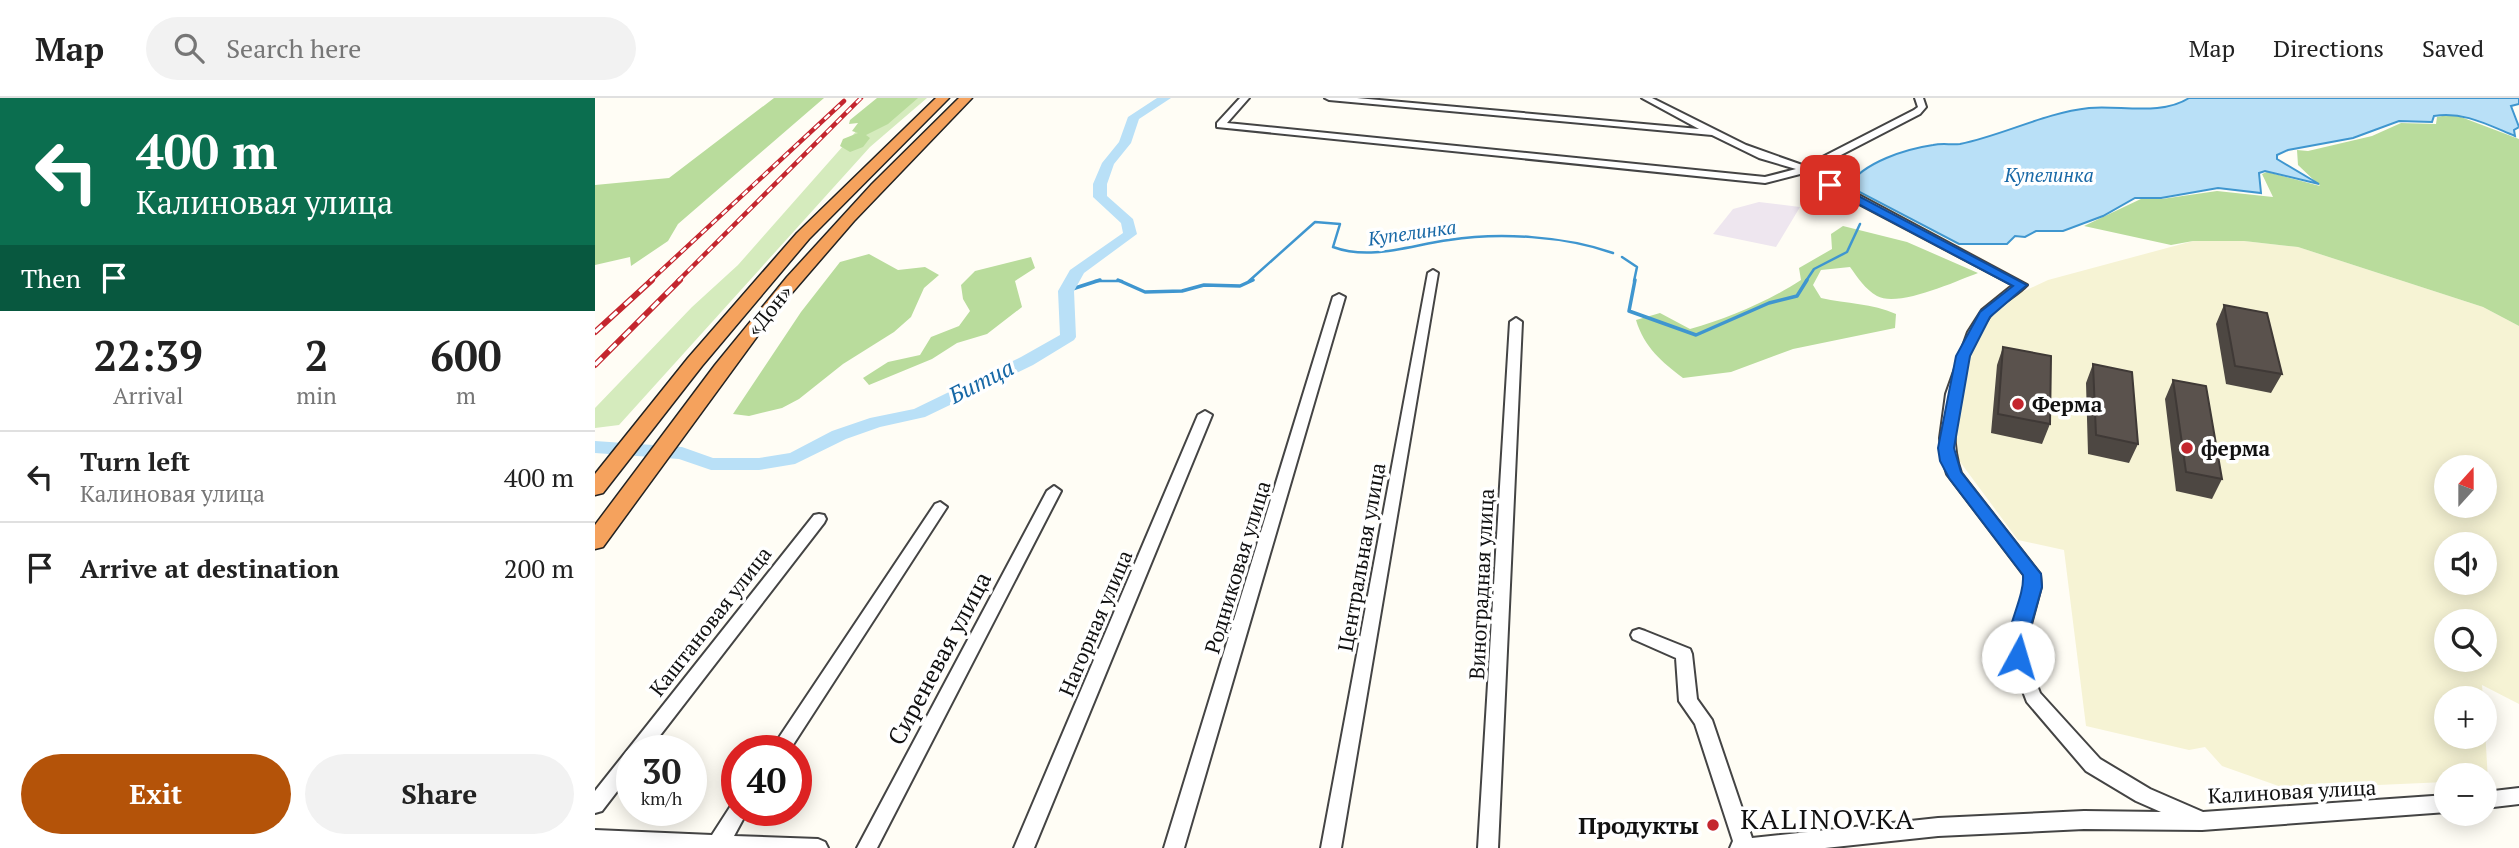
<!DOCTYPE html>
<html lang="en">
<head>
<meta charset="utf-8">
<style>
	:root { --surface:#fff; --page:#f2f2f2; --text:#222; --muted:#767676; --line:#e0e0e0; --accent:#b45309 }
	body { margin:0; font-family:"PT Serif",serif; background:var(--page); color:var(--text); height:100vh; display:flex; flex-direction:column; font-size:26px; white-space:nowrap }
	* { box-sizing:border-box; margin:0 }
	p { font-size:23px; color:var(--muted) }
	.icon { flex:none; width:38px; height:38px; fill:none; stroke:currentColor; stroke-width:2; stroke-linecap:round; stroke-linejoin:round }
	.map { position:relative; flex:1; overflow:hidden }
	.details { display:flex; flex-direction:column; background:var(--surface); width:595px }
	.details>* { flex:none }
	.banner { background:#0b6e4f; color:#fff; overflow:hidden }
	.needle { width:46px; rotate:21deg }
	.controls { position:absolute; left:1839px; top:357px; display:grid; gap:14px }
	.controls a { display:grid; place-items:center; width:63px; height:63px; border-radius:50%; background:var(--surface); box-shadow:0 4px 18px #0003; font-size:35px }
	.speed { position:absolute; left:21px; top:637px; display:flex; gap:14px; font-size:35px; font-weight:700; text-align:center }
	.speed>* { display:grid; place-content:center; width:91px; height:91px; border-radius:50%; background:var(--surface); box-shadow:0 4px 18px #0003; line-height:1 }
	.speed small { font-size:18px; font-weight:400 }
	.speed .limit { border:10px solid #d22; background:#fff; color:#111 }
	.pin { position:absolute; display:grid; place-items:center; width:60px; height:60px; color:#fff; margin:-30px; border-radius:14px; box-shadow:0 4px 10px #0006 }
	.me { position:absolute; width:77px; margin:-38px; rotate:6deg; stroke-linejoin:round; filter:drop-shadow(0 0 5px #0008) }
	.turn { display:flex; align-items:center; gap:24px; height:147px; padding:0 21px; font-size:32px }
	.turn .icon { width:91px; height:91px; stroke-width:2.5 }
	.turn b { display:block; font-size:49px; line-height:60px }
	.then { display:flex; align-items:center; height:66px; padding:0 21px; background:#0003; gap:14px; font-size:26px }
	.eta { display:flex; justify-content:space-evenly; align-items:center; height:119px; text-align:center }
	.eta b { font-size:42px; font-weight:700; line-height:49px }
	.button { display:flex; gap:14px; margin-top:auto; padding:14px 21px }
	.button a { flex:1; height:80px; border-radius:42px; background:var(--accent); color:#fff; font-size:28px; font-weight:700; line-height:80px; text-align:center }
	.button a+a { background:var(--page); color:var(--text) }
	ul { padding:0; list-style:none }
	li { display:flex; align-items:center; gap:21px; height:91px; padding:0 21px; border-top:2px solid var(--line) }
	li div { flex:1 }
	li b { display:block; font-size:26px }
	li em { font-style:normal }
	header { display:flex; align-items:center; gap:42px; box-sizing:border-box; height:98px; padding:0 35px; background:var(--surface); border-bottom:2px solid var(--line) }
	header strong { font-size:33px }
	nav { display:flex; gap:38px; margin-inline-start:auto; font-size:24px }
	.search { width:490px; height:63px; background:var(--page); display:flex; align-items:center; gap:18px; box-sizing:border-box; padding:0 24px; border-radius:38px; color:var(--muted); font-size:26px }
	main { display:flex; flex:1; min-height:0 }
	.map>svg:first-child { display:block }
</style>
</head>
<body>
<header>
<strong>Map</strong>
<div class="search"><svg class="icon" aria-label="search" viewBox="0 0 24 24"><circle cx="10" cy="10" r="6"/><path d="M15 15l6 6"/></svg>Search here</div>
<nav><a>Map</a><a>Directions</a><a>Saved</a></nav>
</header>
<main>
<section class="details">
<div class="banner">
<div class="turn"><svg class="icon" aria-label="left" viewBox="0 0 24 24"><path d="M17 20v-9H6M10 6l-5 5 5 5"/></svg><div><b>400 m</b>Калиновая улица</div></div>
<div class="then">Then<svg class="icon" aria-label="arrive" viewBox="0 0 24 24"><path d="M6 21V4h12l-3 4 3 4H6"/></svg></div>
</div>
<div class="eta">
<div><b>22:39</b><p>Arrival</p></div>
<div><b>2</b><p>min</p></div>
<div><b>600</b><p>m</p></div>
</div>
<ul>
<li><svg class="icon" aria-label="left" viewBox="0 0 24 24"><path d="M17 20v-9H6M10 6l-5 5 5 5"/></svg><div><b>Turn left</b><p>Калиновая улица</p></div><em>400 m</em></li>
<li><svg class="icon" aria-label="arrive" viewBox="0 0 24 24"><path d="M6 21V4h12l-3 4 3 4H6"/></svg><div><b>Arrive at destination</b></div><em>200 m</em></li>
</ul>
<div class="button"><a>Exit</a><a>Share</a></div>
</section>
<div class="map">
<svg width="1924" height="750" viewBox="0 0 1924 750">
	<rect width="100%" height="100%" fill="#fffdf5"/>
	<path fill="#eee6ef" d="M1164 104 1205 109 1181 149 1118 136 1138 111Z"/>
	<path fill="#f6f3d4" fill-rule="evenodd" d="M1598 143H1649L1703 149 1888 209 1924 228V606L1887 587 1888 600H1852V639H1890V631L1893 683H1890V677H1852L1851 684 1692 691 1627 668 1610 649 1594 652 1491 628 1469 452 1423 442 1357 353 1371 262 1393 220 1412 201 1453 182ZM1852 369H1890V408H1852ZM1852 446H1890V485H1852ZM1852 523H1890V562H1852Z"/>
	<path fill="#d5ebbd" d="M295 0H332L275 49 24 327 0 330V310L97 209 143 167 279 13Z"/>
	<path fill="#b9dc9c" d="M179 0H229L83 126 73 143 36 168 35 159 0 167V87L74 80Z
		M282 0H323L293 26 271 37 275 40 268 49 255 54 245 48 248 41 263 35 257 33 263 25 254 26 255 22Z
		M1858 16 1924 41V228L1888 209 1703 149 1649 143H1598L1576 147 1489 128 1550 99 1567 101 1622 93 1678 99 1667 76 1672 74 1725 88 1703 67 1702 52 1713 53 1777 38 1806 25 1841 26 1842 19Z
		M1248 128 1312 144 1383 175C1361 183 1303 210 1282 198 1270 191 1263 180 1255 169L1226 172 1218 187 1226 200C1252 206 1277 205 1301 216L1300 230 1198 251 1136 274 1088 280C1067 264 1049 249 1041 222L1065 215 1095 231C1132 221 1174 203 1206 182L1204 170 1237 151 1236 136Z
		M274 156 303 172 330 169 344 177 329 190 316 219 299 234 248 266 204 301 187 310 154 318 138 316 206 214 245 164Z
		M436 159 440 170 420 183 427 209 392 236 362 245 337 261 274 287 268 280 293 264 325 257 336 239 364 228 375 213 368 201 366 187 380 173Z"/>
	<path fill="#b9e0f7" stroke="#3f96cf" stroke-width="2" d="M1594 0H1924V6L1916 8 1924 29 1919 32 1920 38C1893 27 1868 13 1839 18L1837 24 1804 23 1758 40 1693 52 1682 57V61L1724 86 1670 73 1664 75 1666 95 1623 90 1566 100H1540L1508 118 1468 133H1441L1430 139 1420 138 1412 146H1364L1253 88C1269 64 1311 51 1338 47 1347 45 1356 47 1365 46 1409 37 1449 15 1494 10 1524 7 1567 18 1594 0Z"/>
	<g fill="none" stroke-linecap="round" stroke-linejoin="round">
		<path stroke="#3f96cf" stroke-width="2.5" d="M1027 159 1042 169 1039 183
			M500 183H527
			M654 183 720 124 745 126 738 149C776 163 816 147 854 142 904 134 970 138 1018 155
			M1211 183 1219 171 1252 154 1265 126"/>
		<path stroke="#3f96cf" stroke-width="3.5" d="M523 182 550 194 587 193 609 187 645 188 658 182
			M1040 182 1034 213 1101 237 1174 205 1202 198 1212 182
			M471 193 505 182"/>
		<path fill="#b9e0f7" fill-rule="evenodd" d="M562 0H576L544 21 536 45 519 66 512 86V98L538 121 542 136 489 175 479 193 481 239 479 242 438 267 330 319 285 329 251 341 200 366 164 372H116L84 361 0 355V343L87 349 118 360H164L195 355 237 333 275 320 319 311 426 259 465 237 463 193 475 172 528 135 526 125 498 99V86L507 65 524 44 533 19Z"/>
		<g stroke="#444" stroke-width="4">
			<path id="minor" d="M645 0H654L632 25 1170 79 1201 71 1164 60 1117 37 734 2 730 0H762L1104 31 1047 0H1057L1151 47 1210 68 1319 12 1323 9 1320 0H1328L1331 9 1325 16 1217 72 1432 187C1421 199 1404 205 1394 219 1366 257 1350 330 1366 375L1445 476 1446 489 1431 545V559L1445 595 1505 661 1555 691 1608 714 1852 697V714L1607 732 1489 731 1343 738 1230 750H1135L1138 743 1100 626 1084 603 1081 560 1038 541 1036 537 1038 533 1044 531 1050 533 1095 551 1097 556 1102 601 1117 622 1157 740 1343 720 1489 713 1566 714 1541 703 1491 673 1432 604 1415 559V545L1430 489 1429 477 1352 376 1347 359 1345 340 1351 296 1373 234 1387 212 1418 187 1211 78 1209 75 1170 85 622 29V25Z
				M838 172 843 175 746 750H726L833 175Z
				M744 196 750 199 589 750H569L738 199Z
				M921 220 927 224 903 750H883L915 224Z
				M610 313 617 317 439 750H419L603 317Z
				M459 388 466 393 282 750H262L452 393Z
				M345 404 352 409 194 653H175L340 406Z
				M224 416 229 417 231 421 229 425 53 653H37V674L7 713 0 715V693L219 417Z
				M1924 690V706L1890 710V694Z
				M142 704V712H153L139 738 223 741 230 744 233 750H0V732L117 737 137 706Z"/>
		</g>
		<g stroke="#222" stroke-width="3">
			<path id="highway" d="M341 0H354L214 141 107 268 8 395 0 397V376L93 260 202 135Z
				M364 0H377L259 123 177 218 8 449 0 451V427L120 267 192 179 277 86Z"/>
		</g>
		<use href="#minor" fill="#fff" fill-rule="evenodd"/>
		<use href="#highway" fill="#f5a25d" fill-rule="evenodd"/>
		<g stroke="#c4262e" stroke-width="4.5">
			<path id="rail-far1" d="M55 183 249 3
				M83 183 266 0"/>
		</g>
		<g stroke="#c4262e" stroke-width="6">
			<path id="rail" d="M0 234 57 182
				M0 267 85 182"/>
		</g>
		<use href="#rail-far1" stroke="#fff" stroke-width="2.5" stroke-dasharray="7" stroke-linecap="butt"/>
		<use href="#rail" stroke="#fff" stroke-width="3.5" stroke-dasharray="10" stroke-linecap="butt"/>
	</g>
	<path fill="#4d4742" d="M1629 207 1687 276 1676 295 1631 286 1621 226Z
		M1408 249 1455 326 1447 346 1396 335 1402 267Z
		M1498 266 1543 346 1534 365 1493 356 1491 285Z
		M1578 282 1627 381 1617 401 1581 393 1570 301Z"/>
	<path fill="#5a524d" stroke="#3f3936" stroke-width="2" d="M1629 207 1672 215 1687 276 1640 268Z
		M1408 249 1456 258 1455 326 1403 316Z
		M1498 266 1537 274 1543 346 1501 337Z
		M1578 282 1611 288 1627 381 1591 374Z"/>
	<path fill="#1a73e8" stroke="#114b97" stroke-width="2" d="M1231 85H1239L1432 187 1395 219 1375 258 1359 350 1366 374 1446 476 1447 489 1432 542 1430 564H1416C1403 539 1430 504 1428 477L1354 380 1345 363 1343 350 1361 258 1385 214 1418 188 1231 89Z"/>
	<g fill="#c4262e" stroke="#fff" stroke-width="2.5">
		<circle cx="1423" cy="306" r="7"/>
		<circle cx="1592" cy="350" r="7"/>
		<circle cx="1118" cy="727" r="7"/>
	</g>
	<g text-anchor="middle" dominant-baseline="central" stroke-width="7" stroke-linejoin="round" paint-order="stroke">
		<g font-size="19" font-style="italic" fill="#1768a6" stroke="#fff">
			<text x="1454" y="76">Купелинка</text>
			<text transform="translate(817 134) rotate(-8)">Купелинка</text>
		</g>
		<g font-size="21" fill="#111" stroke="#fff">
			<text transform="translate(174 212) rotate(-51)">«Дон»</text>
			<text transform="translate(766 459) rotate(-80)">Центральная улица</text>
			<text transform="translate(642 469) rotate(-73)">Родниковая улица</text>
			<text transform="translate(886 486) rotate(-87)">Виноградная улица</text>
			<text transform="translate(115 523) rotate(-52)">Каштановая улица</text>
			<text transform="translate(500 525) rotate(-67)">Нагорная улица</text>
			<text transform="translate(1697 693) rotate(-3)">Калиновая улица</text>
		</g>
		<g font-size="21" font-weight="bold" fill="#111" stroke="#fff" text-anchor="start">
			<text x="1437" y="306">Ферма</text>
			<text x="1606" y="350">ферма</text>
		</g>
		<g font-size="23" font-style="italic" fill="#1768a6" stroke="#fff">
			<text transform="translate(386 283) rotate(-27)">Битца</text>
		</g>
		<g font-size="24" fill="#111" stroke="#fff">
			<text transform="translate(344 560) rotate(-62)">Сиреневая улица</text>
		</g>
		<g font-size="24" font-weight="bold" fill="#111" stroke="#fff" text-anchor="end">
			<text x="1104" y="727">Продукты</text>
		</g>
		<g font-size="28" letter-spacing="2" fill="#111" stroke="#fff">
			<text x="1233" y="720">KALINOVKA</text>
		</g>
	</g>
</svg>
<div class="controls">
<a><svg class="needle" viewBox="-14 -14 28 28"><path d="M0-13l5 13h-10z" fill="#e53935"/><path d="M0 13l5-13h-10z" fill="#767676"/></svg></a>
<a><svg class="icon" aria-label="sound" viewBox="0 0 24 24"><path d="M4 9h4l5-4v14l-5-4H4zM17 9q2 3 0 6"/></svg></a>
<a><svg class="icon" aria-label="search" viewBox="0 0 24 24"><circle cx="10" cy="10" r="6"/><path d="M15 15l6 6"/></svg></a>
<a>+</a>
<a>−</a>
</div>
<div class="speed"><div>30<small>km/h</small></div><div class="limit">40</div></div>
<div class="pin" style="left:1235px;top:87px;background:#d93025"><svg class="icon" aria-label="arrive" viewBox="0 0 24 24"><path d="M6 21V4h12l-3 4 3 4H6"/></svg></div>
<svg class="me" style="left:1423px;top:559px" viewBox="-20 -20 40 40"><circle r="19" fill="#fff"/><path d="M0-13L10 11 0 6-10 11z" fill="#1a73e8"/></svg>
</div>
</main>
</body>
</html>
